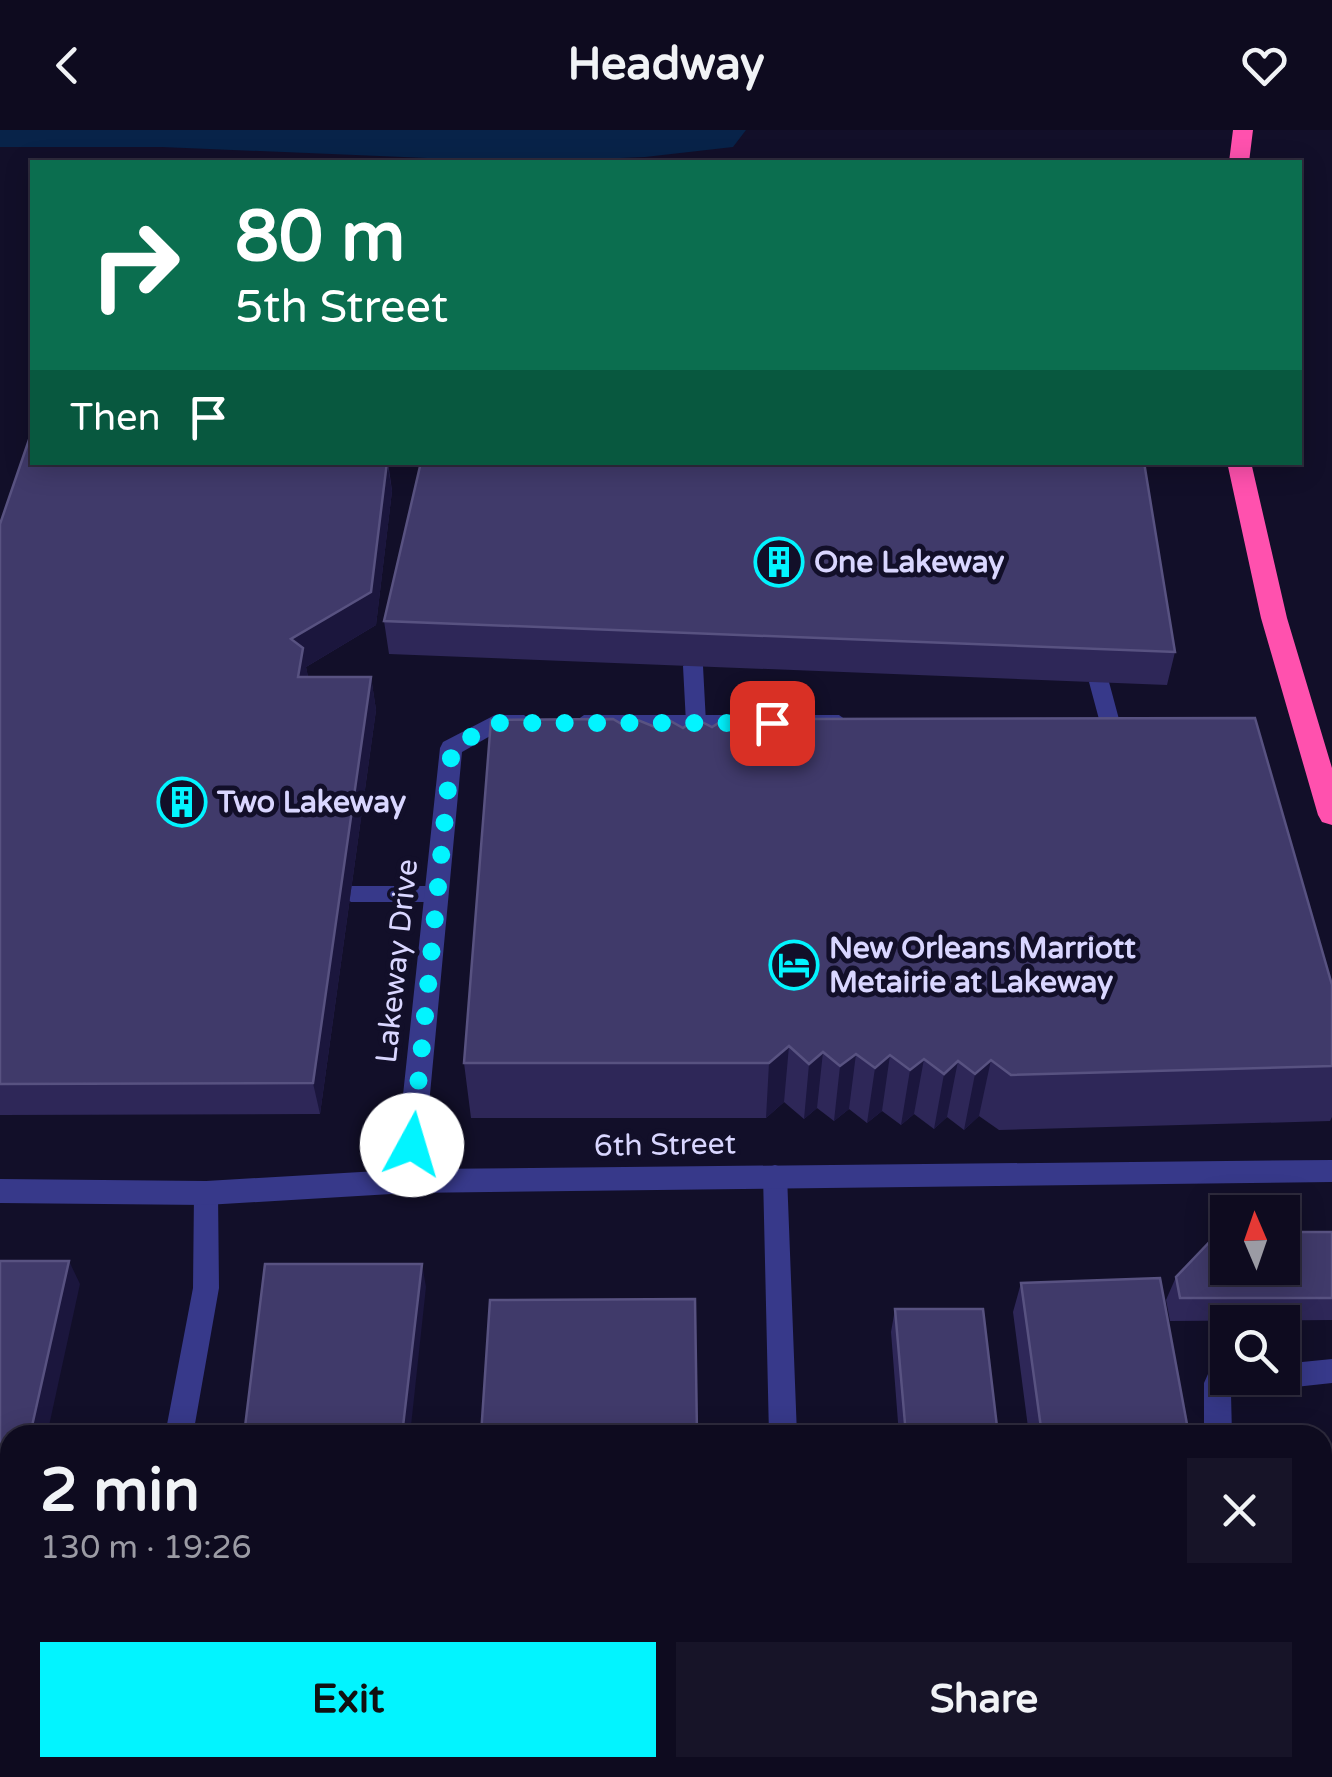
<!DOCTYPE html>
<html lang="en">
<head>
<meta charset="utf-8">
<style>
	:root { --surface:#0e0b1f; --page:#171428; --text:#f1f3f6; --muted:#9b9ba4; --line:#2e2b3d; --accent:#02f4ff }
	body { margin:0; font-family:"Varela Round",sans-serif; background:var(--page); color:var(--text); height:100vh; display:flex; flex-direction:column; font-size:38px; white-space:nowrap }
	* { box-sizing:border-box; margin:0 }
	p { font-size:32px; color:var(--muted) }
	.icon { flex:none; width:55px; height:55px; fill:none; stroke:currentColor; stroke-width:2; stroke-linecap:round; stroke-linejoin:round }
	.map { position:relative; flex:1; overflow:hidden }
	.sheet { position:absolute; left:0px; top:1295px; width:1332px; height:352px; display:flex; flex-direction:column; background:var(--surface); border-radius:30px 30px 0 0; box-shadow:0 5px 25px #0003,0 0 0 2px var(--line) }
	.sheet>* { flex:none }
	.guide { position:absolute; left:30px; top:30px; width:1272px; height:305px; border-radius:0px; box-shadow:0 5px 25px #0003,0 0 0 2px var(--line); background:#0b6e4f; color:#fff; overflow:hidden }
	.needle { width:65px; rotate:358deg }
	.buttons { position:absolute; left:1210px; top:1065px; display:grid; gap:20px }
	.buttons a { display:grid; place-items:center; width:90px; height:90px; border-radius:0px; background:var(--surface); box-shadow:0 5px 25px #0003,0 0 0 2px var(--line); font-size:50px }
	.pin { position:absolute; display:grid; place-items:center; width:85px; height:85px; color:#fff; margin:-42px; border-radius:20px; box-shadow:0 5px 15px #0006 }
	.me { position:absolute; width:110px; margin:-55px; rotate:6deg; stroke-linejoin:round; filter:drop-shadow(0 0 8px #0008) }
	.turn { display:flex; align-items:center; gap:35px; height:210px; padding:0 40px; font-size:45px }
	.turn .icon { width:130px; height:130px; stroke-width:2.5 }
	.turn b { display:block; font-size:70px; line-height:85px }
	.then { display:flex; align-items:center; height:95px; padding:0 40px; background:#0003; gap:20px; font-size:38px }
	.round { display:grid; place-items:center; flex:none; width:105px; height:105px; border-radius:0px; background:var(--page) }
	.summary { display:flex; align-items:center; justify-content:space-between; height:170px; padding:0 40px }
	h1 { font-size:60px; font-weight:700; line-height:75px }
	.button { display:flex; gap:20px; margin-top:auto; padding:20px 40px }
	.button a { flex:1; height:115px; border-radius:0px; background:var(--accent); color:#111; font-size:40px; font-weight:700; line-height:115px; text-align:center }
	.button a+a { background:var(--page); color:var(--text) }
	header { display:flex; justify-content:space-between; align-items:center; height:130px; padding:0 40px; background:var(--surface); font-size:45px; font-weight:700 }
	.map>svg:first-child { display:block }
</style>
</head>
<body>
<header><svg class="icon" aria-label="back" viewBox="0 0 24 24"><path d="M15 5l-7 7 7 7"/></svg>Headway<svg class="icon" aria-label="heart" viewBox="0 0 24 24"><path d="M12 20l-8-8c-3-5 5-10 8-4 3-6 11-1 8 4z"/></svg></header>
<div class="map">
<svg width="1332" height="1647" viewBox="0 0 1332 1647">
	<rect width="100%" height="100%" fill="#120f29"/>
	<path fill="#082349" d="M0 0H746L733 17 645 27 521 32 162 17H0Z"/>
	<g fill="none" stroke-linecap="round" stroke-linejoin="round">
		<path fill="#37398a" fill-rule="evenodd" d="M693 529 703 536 706 593 696 600 686 593 683 536Z
			M1099 545 1109 552 1120 593 1110 600 1100 593 1089 552Z
			M351 756H437L448 764 437 772H351L340 764Z
			M775 1035 784 1038 787 1045 797 1305H769L763 1045 766 1038Z
			M206 1052 215 1056 218 1063 219 1158 193 1305H165L193 1158 194 1063 197 1056Z
			M1332 1229V1253L1231 1264 1232 1305H1204V1253L1208 1244 1228 1240V1248H1282V1234Z
			M105 1638H135L133 1647H103Z
			M778 1638H808V1647H778Z"/>
		<path fill="#37398a" fill-rule="evenodd" d="M495 585H524L535 593 524 601H499L462 622 423 1039 1332 1030V1052L408 1063 206 1075 0 1073V1049L206 1051 395 1040 440 618 443 612Z
			M584 585H839L850 593 839 601H584L573 593Z"/>
		<path fill="#ff51ae" fill-rule="evenodd" d="M1233 0H1253L1249 32H1229Z
			M1227 332H1251L1287 488 1332 638V695L1322 692 1318 685 1261 488Z"/>
	</g>
	<path fill="#2e2758" d="M32 332H388L392 361 376 495 306 537 308 547H371L376 580 320 984 0 985V394Z
		M384 491 1175 522 1167 555 389 524Z
		M625 596 683 598 712 597 1332 855V987L1330 991 999 1000 979 986 964 1000 947 987 934 999 914 984 901 995 882 981 867 993 849 979 834 991 817 978 804 989 784 972 766 988H471L464 933Z
		M1332 1102V1190L1170 1191 1166 1170 1176 1147Z
		M1021 1153 1189 1305H1029L1013 1182Z
		M895 1179 998 1305H899L891 1202Z
		M1072 1638H1250L1251 1647H1073Z"/>
	<path fill="#1b163d" d="M387 332 392 361 376 495 306 537 309 551 298 547 291 509Z
		M371 547 376 580 320 984 313 953Z
		M789 916 784 972 766 988 769 933Z
		M823 922 817 978 804 989 809 934Z
		M856 924 849 979 834 991 840 936Z
		M890 925 882 981 867 993 875 938Z
		M924 929 914 984 901 995 910 940Z
		M991 930 979 986 964 1000 975 944Z
		M958 931 947 987 934 999 944 944Z
		M69 1131 80 1154 47 1305H30Z
		M422 1134 426 1157 410 1305H402Z
		M10 1370V1468L0 1514V1412Z
		M373 1638H381L380 1647H372Z"/>
	<path fill="#403a6a" stroke="#585281" stroke-width="2.5" d="M32 301V332H387L371 462 291 509 303 518 298 547H371L313 953 0 954V394Z
		M421 332H1144L1175 522 384 491Z
		M1255 588 1332 855V936L1011 945 991 930 975 944 958 931 944 944 924 929 910 940 890 925 875 938 856 924 840 936 823 922 809 934 789 916 769 933H464L491 590 613 589 625 596 638 590 655 597 667 589 683 598 696 589 712 597 725 589 739 597 751 589 768 597 781 589 799 598 812 589Z
		M1219 1102H1228V1138H1282V1102H1332V1168H1180L1176 1147Z
		M0 1131H69L30 1305H10V1367H0Z
		M265 1134H422L402 1305H244Z
		M1160 1148 1189 1305H1042L1021 1153Z
		M695 1169 697 1305H481L490 1170Z
		M895 1179H983L998 1305H906Z
		M0 1370H10L0 1412Z
		M194 1638H373L372 1647H193Z
		M1086 1638H1250L1251 1647H1087Z"/>
	<g fill="none" stroke-linecap="round" stroke-linejoin="round">
		<path stroke="#02f4ff" stroke-width="18" stroke-dasharray="0 32.4" d="M412 1015 452 618 495 593H772"/>
	</g>
	<defs>
		<g id="building-ring" transform="scale(2.5)"><circle r="9.5" fill="#120f29" stroke="#02f4ff" stroke-width="1.5"/><path d="M-4-6H4V6H1V3H-1V6H-4ZM-2.5-4.3h1.7v1.8h-1.7ZM.8-4.3h1.7v1.8H.8ZM-2.5-1h1.7V.8h-1.7ZM.8-1h1.7V.8H.8Z" fill="#02f4ff"/></g>
		<g id="hotel-ring" transform="scale(2.5)"><circle r="9.5" fill="#120f29" stroke="#02f4ff" stroke-width="1.5"/><path d="M-6-4.5h1.5V1H6V5H4.5V3h-9V5H-6ZM-4 0a1.8 1.8 0 1 1 3.6 0ZM.5 0V-2.5h3Q6-2.5 6 0Z" fill="#02f4ff"/></g>
	</defs>
	<g fill-rule="evenodd">
		<use href="#building-ring" x="779" y="432"/>
		<use href="#building-ring" x="182" y="672"/>
		<use href="#hotel-ring" x="794" y="835"/>
	</g>
	<g text-anchor="middle" dominant-baseline="central" stroke-width="10" stroke-linejoin="round" paint-order="stroke">
		<g font-size="30" font-weight="bold" fill="#d9d6ff" stroke="#120f29" text-anchor="start">
			<text x="814" y="432">One Lakeway</text>
			<text x="217" y="672">Two Lakeway</text>
			<text x="829" y="818">New Orleans Marriott<tspan x="829" dy="34">Metairie at Lakeway</tspan></text>
		</g>
		<g font-size="30" fill="#d9d6ff" stroke="#120f29">
			<text transform="translate(397 831) rotate(-84)">Lakeway Drive</text>
			<text transform="translate(665 1015) rotate(-1)">6th Street</text>
		</g>
	</g>
</svg>
<div class="buttons">
<a><svg class="needle" viewBox="-14 -14 28 28"><path d="M0-13l5 13h-10z" fill="#e53935"/><path d="M0 13l5-13h-10z" fill="#9b9ba4"/></svg></a>
<a><svg class="icon" aria-label="search" viewBox="0 0 24 24"><circle cx="10" cy="10" r="6"/><path d="M15 15l6 6"/></svg></a>
</div>
<div class="pin" style="left:772px;top:593px;background:#d93025"><svg class="icon" aria-label="arrive" viewBox="0 0 24 24"><path d="M6 21V4h12l-3 4 3 4H6"/></svg></div>
<svg class="me" style="left:412px;top:1015px" viewBox="-20 -20 40 40"><circle r="19" fill="#fff"/><path d="M0-13L10 11 0 6-10 11z" fill="#02f4ff"/></svg>
<div class="guide">
<div class="turn"><svg class="icon" aria-label="right" viewBox="0 0 24 24"><path d="M7 20v-9h11M14 6l5 5-5 5"/></svg><div><b>80 m</b>5th Street</div></div>
<div class="then">Then<svg class="icon" aria-label="arrive" viewBox="0 0 24 24"><path d="M6 21V4h12l-3 4 3 4H6"/></svg></div>
</div>
<section class="sheet">
<div class="summary"><div><h1>2 min</h1><p>130 m · 19:26</p></div><a class="round"><svg class="icon" aria-label="close" viewBox="0 0 24 24"><path d="M6 6l12 12M18 6L6 18"/></svg></a></div>
<div class="button"><a>Exit</a><a>Share</a></div>
</section>
</div>
</body>
</html>
